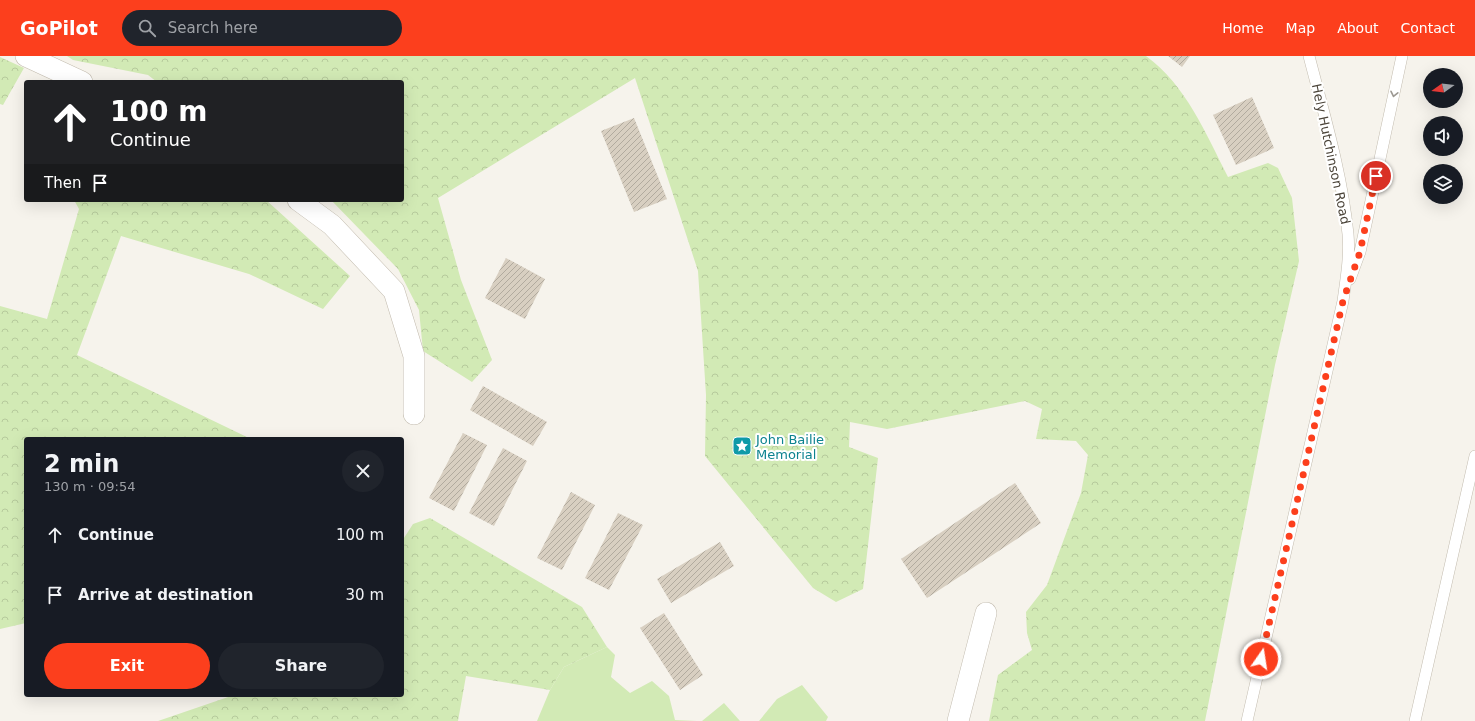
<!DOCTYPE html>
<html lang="en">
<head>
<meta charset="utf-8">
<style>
	:root { --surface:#171b24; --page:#20242c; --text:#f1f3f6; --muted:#9ea1a6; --accent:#fc3f1d }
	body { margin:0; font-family:"DejaVu Sans",sans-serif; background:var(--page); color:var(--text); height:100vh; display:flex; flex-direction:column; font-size:15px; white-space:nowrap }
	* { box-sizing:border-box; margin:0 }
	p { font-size:13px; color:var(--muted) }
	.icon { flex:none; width:22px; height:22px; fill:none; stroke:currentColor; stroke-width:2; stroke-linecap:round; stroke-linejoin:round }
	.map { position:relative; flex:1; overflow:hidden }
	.sheet { position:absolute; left:24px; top:381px; width:380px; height:260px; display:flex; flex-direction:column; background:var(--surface); border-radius:4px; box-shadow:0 4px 16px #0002 }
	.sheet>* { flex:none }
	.hud { position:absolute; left:24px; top:24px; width:380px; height:122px; border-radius:4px; box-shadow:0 4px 16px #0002; background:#202124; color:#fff; overflow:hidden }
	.needle { width:26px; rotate:256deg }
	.fabs { position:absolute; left:1423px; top:12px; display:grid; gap:8px }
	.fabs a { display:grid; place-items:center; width:40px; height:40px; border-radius:50%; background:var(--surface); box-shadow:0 4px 16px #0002; font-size:20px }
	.pin { position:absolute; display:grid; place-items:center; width:34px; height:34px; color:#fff; margin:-17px; border:2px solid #fff; border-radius:50%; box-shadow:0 1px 4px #0007 }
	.me { position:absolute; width:44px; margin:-22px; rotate:13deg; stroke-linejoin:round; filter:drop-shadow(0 0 3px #0008) }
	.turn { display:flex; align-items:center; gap:14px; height:84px; padding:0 20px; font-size:18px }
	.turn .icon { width:52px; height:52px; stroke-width:2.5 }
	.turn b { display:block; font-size:28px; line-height:34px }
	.then { display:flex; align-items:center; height:38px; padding:0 20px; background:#0003; gap:8px; font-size:15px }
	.round { display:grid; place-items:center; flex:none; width:42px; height:42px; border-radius:21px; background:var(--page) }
	.summary { display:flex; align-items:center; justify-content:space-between; height:68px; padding:0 20px }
	h1 { font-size:24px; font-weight:600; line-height:30px }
	.primary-button { display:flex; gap:8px; margin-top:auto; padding:8px 20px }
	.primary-button a { flex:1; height:46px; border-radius:24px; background:var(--accent); color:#fff; font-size:16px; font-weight:600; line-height:46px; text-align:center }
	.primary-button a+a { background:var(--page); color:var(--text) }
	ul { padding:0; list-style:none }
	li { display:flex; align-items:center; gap:12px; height:60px; padding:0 20px }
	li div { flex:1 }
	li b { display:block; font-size:15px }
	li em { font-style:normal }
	header { display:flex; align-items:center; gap:24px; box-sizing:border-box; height:56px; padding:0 20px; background:var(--accent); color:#fff }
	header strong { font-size:19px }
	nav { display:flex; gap:22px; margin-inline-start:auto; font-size:14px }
	.search { width:280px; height:36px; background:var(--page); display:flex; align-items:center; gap:10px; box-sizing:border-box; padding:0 14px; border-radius:22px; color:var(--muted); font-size:15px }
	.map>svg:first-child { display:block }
</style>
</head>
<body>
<header>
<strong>GoPilot</strong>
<div class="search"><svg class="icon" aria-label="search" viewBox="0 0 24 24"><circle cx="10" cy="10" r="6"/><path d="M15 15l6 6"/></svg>Search here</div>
<nav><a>Home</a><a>Map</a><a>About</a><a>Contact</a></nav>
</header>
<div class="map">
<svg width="1475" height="665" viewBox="0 0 1475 665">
	<defs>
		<pattern id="forest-crowns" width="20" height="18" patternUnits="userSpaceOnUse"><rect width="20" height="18" fill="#d2eab5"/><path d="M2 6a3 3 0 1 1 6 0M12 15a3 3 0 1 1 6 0" fill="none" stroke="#b6ca9c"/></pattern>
		<pattern id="building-hatch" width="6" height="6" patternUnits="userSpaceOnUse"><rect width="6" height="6" fill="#d8cfc1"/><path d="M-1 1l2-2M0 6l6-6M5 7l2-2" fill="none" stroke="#b1aa9e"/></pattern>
	</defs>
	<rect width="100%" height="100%" fill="#f6f3ec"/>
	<path fill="#d2eab5" d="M607 591 615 599 611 621 630 637 652 625 669 640 675 664 697 665H537L550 634 564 611Z
		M802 629 828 661 826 665H759L777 643Z
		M724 647 740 665H702Z"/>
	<path fill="url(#forest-crowns)" d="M67 0H1146C1186 29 1206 78 1228 121L1268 107 1278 112 1292 142 1299 205 1275 309 1205 665H989L998 619 1032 594 1027 577 1026 556 1047 529 1081 437 1088 399 1076 385 1036 383 1042 353 1025 345 887 373 850 366 849 391 878 402 863 533 836 546 813 532 705 400 706 339 698 215 635 22 438 142 461 224 492 304 472 326 423 295 419 254 398 213 331 144H402V26H157L148 19 73 4Z
		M0 1 24 12 3 49 0 48Z
		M74 144H266L350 220 323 253 249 218 121 180 77 299 251 383H26V567L0 573V250L47 263 79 153Z
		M430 462 582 551 607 591 564 611 550 634 466 620 458 665H158L234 639H402V485L413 468Z"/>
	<path fill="url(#building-hatch)" d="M1168 0H1190L1182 11Z
		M1252 41 1274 92 1236 109 1213 59Z
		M634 62 667 143 634 156 601 75Z
		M506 202 545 223 525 263 485 242Z
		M483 330 547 366 533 390 470 354Z
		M463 377 487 389 454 455 429 442Z
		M503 392 527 405 494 470 469 457Z
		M1015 427 1041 467 927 542 901 503Z
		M571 436 595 449 562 514 537 502Z
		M618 457 643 469 609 534 585 522Z
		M720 486 734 510 671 547 657 523Z
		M664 557 703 619 680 634 640 572Z"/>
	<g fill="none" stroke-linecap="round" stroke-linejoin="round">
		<g stroke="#c2bbae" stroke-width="12">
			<path id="service" d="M1350 223 1360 196 1402 0
				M1247 665 1343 245C1346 223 1350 200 1348 178 1342 118 1324 58 1309 0
				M1415 665 1475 400"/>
		</g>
		<g stroke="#c2bbae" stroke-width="22">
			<path id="minor" d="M26 0 82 26
				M298 144 332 169 394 235 414 300V358
				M958 665 986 557"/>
		</g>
		<use href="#service" stroke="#fff" stroke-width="11"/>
		<use href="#minor" stroke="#fff" stroke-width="21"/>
	</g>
	<defs><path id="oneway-chevron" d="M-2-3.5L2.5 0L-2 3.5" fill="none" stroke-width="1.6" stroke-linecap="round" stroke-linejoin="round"/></defs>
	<use stroke="#9c9892" href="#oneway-chevron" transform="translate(1394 38) rotate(102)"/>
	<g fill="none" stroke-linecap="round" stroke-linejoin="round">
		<path stroke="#fc3f1d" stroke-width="7" stroke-dasharray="0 12.6" d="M1261 603 1343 245 1360 196 1376 120"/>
	</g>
	<defs>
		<g id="sight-square" transform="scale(1)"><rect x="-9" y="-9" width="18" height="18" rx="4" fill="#0f9aa8" stroke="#fff"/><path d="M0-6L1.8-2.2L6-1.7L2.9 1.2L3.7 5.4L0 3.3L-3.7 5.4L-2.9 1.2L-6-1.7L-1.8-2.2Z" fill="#fff"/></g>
	</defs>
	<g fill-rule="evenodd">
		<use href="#sight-square" x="742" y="390"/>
	</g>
	<g text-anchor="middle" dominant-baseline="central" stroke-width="4" stroke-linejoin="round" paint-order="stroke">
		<g font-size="13" fill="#4b4439" stroke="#fff">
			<text transform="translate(1331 98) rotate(78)">Hely Hutchinson Road</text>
		</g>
		<g font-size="13" fill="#0d838f" stroke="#fff" text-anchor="start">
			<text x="756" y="383">John Bailie<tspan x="756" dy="15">Memorial</tspan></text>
		</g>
	</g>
</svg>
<div class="fabs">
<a><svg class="needle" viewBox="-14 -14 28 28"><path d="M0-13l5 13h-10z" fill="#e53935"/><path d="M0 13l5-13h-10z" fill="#9ea1a6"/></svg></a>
<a><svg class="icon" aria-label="sound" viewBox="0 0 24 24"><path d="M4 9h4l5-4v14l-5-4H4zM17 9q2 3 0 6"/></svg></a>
<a><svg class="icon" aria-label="layers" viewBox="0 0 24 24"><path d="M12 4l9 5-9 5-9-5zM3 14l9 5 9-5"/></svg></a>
</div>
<div class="pin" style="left:1376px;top:120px;background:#d93025"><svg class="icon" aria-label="arrive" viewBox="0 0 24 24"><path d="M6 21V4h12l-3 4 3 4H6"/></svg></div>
<svg class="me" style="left:1261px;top:603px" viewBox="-20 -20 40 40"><circle r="17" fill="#fc3f1d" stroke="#fff" stroke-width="3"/><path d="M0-11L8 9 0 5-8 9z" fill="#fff"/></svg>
<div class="hud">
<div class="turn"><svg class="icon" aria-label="ahead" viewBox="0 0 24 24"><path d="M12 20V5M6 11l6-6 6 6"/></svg><div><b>100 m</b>Continue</div></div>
<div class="then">Then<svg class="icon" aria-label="arrive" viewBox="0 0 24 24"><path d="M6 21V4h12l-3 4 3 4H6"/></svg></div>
</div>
<section class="sheet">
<div class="summary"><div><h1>2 min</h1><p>130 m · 09:54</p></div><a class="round"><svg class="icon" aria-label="close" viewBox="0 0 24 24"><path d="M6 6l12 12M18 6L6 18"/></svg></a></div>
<ul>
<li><svg class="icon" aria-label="ahead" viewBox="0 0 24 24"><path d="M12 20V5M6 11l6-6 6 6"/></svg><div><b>Continue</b></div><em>100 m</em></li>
<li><svg class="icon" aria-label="arrive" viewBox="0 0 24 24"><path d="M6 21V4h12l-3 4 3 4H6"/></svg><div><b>Arrive at destination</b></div><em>30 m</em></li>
</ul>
<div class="primary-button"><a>Exit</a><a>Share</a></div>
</section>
</div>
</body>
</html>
